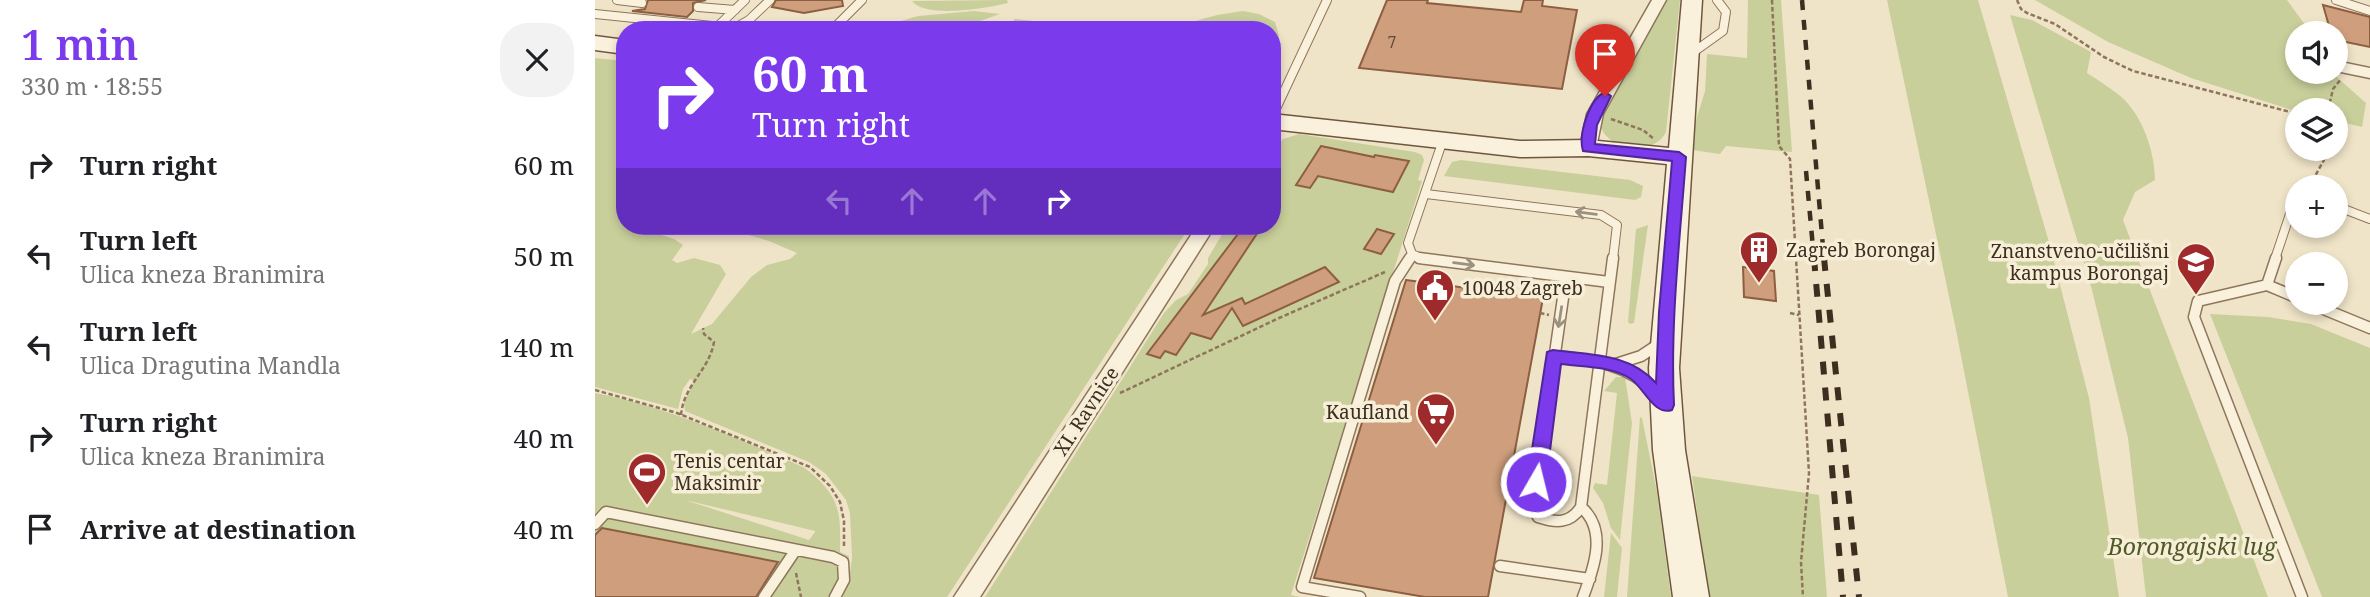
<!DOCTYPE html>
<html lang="en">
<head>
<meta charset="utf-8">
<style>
	:root { --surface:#fff; --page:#f2f2f2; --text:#202124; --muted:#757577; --accent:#7c3aed }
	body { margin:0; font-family:"Noto Serif",serif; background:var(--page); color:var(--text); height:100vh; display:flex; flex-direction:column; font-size:26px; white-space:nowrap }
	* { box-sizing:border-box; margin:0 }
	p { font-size:23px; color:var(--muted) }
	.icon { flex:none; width:38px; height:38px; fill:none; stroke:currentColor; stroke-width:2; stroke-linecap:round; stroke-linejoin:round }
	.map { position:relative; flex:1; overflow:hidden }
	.sheet { display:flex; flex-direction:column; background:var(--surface); width:595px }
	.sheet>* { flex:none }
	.top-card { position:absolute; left:21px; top:21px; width:665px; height:214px; border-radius:28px; box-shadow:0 4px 10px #0003; background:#7c3aed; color:#fff; overflow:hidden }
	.tools { position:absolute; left:1690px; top:21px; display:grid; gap:14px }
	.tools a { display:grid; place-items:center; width:63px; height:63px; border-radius:50%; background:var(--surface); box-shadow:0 4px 10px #0003; font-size:35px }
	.pin { position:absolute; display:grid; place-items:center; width:60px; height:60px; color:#fff; margin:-72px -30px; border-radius:50% 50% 50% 0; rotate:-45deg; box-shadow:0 0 7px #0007 }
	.pin .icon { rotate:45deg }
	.me { position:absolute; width:77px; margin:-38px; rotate:8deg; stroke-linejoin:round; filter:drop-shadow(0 0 5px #0008) }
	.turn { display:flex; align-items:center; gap:24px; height:147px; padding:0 21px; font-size:32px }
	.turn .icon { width:91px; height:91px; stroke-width:2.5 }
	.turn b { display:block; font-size:49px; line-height:60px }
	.lanes { display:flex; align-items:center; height:66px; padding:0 21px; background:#0003; justify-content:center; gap:35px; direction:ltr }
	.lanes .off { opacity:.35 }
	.round { display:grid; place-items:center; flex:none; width:74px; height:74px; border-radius:28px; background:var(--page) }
	.summary { display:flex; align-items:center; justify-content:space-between; height:119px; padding:0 21px }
	h1 { font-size:42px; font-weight:600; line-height:52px; color:var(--accent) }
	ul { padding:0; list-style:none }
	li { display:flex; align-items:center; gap:21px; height:91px; padding:0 21px }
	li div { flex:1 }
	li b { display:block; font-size:26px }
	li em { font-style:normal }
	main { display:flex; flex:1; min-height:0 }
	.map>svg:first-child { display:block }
</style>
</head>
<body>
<main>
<section class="sheet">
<div class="summary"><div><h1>1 min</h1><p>330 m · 18:55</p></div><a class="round"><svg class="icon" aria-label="close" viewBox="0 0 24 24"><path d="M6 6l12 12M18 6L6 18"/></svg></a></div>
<ul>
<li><svg class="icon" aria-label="right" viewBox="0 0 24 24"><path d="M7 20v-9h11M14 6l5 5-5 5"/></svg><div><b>Turn right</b></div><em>60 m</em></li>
<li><svg class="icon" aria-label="left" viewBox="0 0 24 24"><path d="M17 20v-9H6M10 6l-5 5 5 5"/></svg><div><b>Turn left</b><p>Ulica kneza Branimira</p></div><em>50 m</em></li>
<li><svg class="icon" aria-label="left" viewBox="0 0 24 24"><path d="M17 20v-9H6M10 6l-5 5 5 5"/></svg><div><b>Turn left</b><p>Ulica Dragutina Mandla</p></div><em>140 m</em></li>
<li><svg class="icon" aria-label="right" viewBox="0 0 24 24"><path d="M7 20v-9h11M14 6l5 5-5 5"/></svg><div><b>Turn right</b><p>Ulica kneza Branimira</p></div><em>40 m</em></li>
<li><svg class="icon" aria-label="arrive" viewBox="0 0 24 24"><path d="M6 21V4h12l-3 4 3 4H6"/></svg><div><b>Arrive at destination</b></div><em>40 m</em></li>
</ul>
</section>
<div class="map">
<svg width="1775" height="597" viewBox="0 0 1775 597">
	<rect width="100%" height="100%" fill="#f0e4c8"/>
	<path fill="#c9cf9b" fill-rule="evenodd" d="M412 0 413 3C392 8 331 19 317 1Z
		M1069 0H1085L1071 132C1059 158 1006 151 1004 119L1044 51Z
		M1153 0H1186L1197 152 1131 146 1125 154 1097 150 1099 127 1110 91 1112 54 1152 58Z
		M1292 0H1383L1454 242 1494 398 1524 597H1413L1361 330Z
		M1440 0H1692L1716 33H1703V72H1736L1771 103 1767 127 1741 121V110L1703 112 1596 78 1513 42Z
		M379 11 405 14 360 30H316L306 21 323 16Z
		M648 11 664 14 680 22 684 36 677 53V30H568L622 15Z
		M1415 15 1437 20 1496 52 1492 73C1503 80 1514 87 1524 95 1547 113 1560 152 1560 180L1540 192 1528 220 1673 597H1551L1533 438 1497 290Z
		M420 19 517 30H408Z
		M0 58 30 61V226H50L48 229 79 239 88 245 77 260 82 263 99 258 125 265 131 274 96 334 117 324 156 277 172 265 195 259 202 253 174 241 123 226H595L352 597H0V393C70 406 145 439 210 468 245 496 246 510 245 552L254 556V580L257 558 255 513 251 500 231 474 214 462 90 411 89 402 99 381 95 379 88 389 83 409 0 387ZM90 500 220 531V532L214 540Z
		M704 134 820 152 827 155 829 160 823 180 827 181 696 595 705 597H390L569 313 581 300 593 294 613 264V258L632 226H677V152L688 139Z
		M866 160 1035 180 1048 186 1046 197 1040 200 849 176 857 162Z
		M1053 225 1039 323 1035 324 1033 322 1041 229Z
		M1615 314 1673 317 1716 324 1775 348V597H1727Z
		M1021 377H1030L1037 423 1025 540 1016 528 1008 503 998 488 1000 483 1012 485 1022 393 1009 391Z
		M1045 417 1047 418 1062 492 1076 597H1032Z
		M1097 476 1224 495 1232 597H1114Z
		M1016 533 1027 548 1022 597H1009Z"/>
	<path fill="#cf9f7d" stroke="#8d5f41" stroke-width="2" d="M53 0H111L98 3V11L92 17 37 11 50 9Z
		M181 0H247L248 6 209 13 177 7Z
		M792 0H833L832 3 926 12 929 0H948L947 6 982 10 967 89 764 68Z
		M1728 5 1775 17V47L1741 40V33H1736Z
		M726 146 779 157 780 155 814 161 798 192 723 176 715 188 701 185Z
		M649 226H667L608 315 647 298 650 304 730 267 744 282 648 326 637 308 616 339 596 333 581 355 570 351 565 358 552 354Z
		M782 229 799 234 786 254 769 249Z
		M1148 267 1179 271 1181 301 1149 297Z
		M811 280 948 298 893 597H830L719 578Z
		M7 528 183 562 161 597H0V535Z"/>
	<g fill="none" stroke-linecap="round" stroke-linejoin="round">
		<g stroke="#8d765c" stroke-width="10">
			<path id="service-far1" d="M22 0 47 3
				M1741 0 1775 11
				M103 7 140 10
				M0 14 156 30
				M140 28 154 20 175 0
				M120 29 150 0
				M237 30 267 0
				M1093 56 1128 31 1131 12 1122 0
				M677 117 732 0
				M831 194 1006 215 1022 225 1018 259
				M1741 206 1775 219
				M814 259 817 254
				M828 259 817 254 813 243 848 140
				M1680 259 1697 208 1703 202"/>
		</g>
		<g stroke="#8d765c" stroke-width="13">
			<path id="service" d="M824 258 1014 282
				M1681 258 1672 285 1603 301 1599 317 1707 597
				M971 277 938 506 943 517C961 523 975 524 986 507L1018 258
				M1672 285 1703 298
				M1714 303 1775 328
				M958 356C999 360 1032 363 1062 394
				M1021 364 1046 356 1064 344
				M986 507C1013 530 999 568 988 597
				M0 524 11 512 238 557 248 562 249 580 240 597
				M905 566 995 579
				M169 597 200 551
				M765 597 707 587 800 281 815 258"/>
		</g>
		<g stroke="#8d765c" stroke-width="3">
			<path id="minor" d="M1057 0H1071L1008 114 1001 148 999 152H987L985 148 992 114Z
				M1741 61 1775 68V78L1741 71Z
				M602 226H620L385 597H359Z"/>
		</g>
		<g stroke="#6f573f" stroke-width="3">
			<path id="secondary" d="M1087 0H1107L1084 368 1090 450 1114 597H1078L1058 450 1054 368 1072 164 993 156 925 157 677 129V114L925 141 993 140 1074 148Z
				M0 36 30 40V54L0 50Z"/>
		</g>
		<path stroke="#8d765c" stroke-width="2.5" stroke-dasharray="4.5 2.5" stroke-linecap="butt" d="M1177 0 1184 146 1195 159 1214 473 1206 562 1208 597
			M1422 0 1426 9 1432 13 1460 24 1509 57 1538 71 1703 114
			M1733 110 1738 89 1746 79
			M1016 119 1048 130 1059 139
			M1714 187 1735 149
			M945 313 954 315
			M1195 313 1204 315
			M0 390 82 413 215 467 235 486 245 502 249 521V548
			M525 393 684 318 790 272
			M86 415C89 384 114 371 119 342L109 334 108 328
			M201 573 206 597"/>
		<use href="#service-far1" stroke="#faf1dc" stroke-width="8"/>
		<use href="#service" stroke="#faf1dc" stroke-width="10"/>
		<use href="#minor" fill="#faf1dc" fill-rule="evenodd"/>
		<use href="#secondary" fill="#faf1dc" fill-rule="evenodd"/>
		<path stroke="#3d2e20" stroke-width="4.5" stroke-dasharray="10 10" stroke-linecap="butt" d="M1207 0 1229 259
			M1211 171 1219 259"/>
		<path stroke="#3d2e20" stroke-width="6" stroke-dasharray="13 13" stroke-linecap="butt" d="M1219 258 1248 597
			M1229 258 1264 597"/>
	</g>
	<defs><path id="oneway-shaft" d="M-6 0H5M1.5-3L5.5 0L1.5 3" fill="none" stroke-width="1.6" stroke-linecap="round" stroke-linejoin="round" transform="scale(1.75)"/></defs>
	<g stroke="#9c907e">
		<use href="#oneway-shaft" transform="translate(991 213) rotate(-173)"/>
		<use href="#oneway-shaft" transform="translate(869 264) rotate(7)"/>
		<use href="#oneway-shaft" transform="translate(965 317) rotate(99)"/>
	</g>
	<path fill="#7c3aed" stroke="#51269a" stroke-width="2" d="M1010 92 1016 96 1002 125 1000 144 1084 152 1091 157C1085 239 1075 322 1079 405L1077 410C1059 416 1049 388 1036 379 1017 366 988 367 966 364L951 482 948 488 941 491 935 488 932 482 952 352 958 350C995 355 1034 353 1061 383L1064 312 1077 161 988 151C983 135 994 99 1010 92Z"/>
	<defs>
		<g id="building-pin" transform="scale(2.0125)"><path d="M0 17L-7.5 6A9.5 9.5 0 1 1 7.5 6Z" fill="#9e2a2b" stroke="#f7eed8"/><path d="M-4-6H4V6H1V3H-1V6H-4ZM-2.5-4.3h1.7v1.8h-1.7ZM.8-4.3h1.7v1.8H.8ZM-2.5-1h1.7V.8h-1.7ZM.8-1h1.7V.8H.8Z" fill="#fff"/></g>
		<g id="university-pin" transform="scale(2.0125)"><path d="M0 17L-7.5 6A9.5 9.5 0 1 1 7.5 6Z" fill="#9e2a2b" stroke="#f7eed8"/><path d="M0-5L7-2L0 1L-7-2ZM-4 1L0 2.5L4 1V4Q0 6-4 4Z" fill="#fff"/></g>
		<g id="civic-pin" transform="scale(2.0125)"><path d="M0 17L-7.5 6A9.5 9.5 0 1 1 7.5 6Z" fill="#9e2a2b" stroke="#f7eed8"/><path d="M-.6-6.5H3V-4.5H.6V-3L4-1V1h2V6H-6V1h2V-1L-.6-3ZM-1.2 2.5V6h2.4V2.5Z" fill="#fff"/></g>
		<g id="supermarket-pin" transform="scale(2.0125)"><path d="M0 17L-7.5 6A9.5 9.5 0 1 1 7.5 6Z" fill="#9e2a2b" stroke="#f7eed8"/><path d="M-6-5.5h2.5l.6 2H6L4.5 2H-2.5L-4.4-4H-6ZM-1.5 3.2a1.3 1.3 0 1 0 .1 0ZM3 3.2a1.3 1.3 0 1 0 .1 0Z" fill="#fff"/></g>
		<g id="stadium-pin" transform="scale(2.0125)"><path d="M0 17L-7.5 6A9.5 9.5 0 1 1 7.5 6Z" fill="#9e2a2b" stroke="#f7eed8"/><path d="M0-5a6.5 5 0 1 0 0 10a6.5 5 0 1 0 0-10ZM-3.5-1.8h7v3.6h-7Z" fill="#fff"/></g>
	</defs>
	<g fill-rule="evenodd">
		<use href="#building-pin" x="1164" y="250"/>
		<use href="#university-pin" x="1601" y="262"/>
		<use href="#civic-pin" x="840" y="288"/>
		<use href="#supermarket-pin" x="841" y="412"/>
		<use href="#stadium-pin" x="52" y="472"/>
	</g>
	<g text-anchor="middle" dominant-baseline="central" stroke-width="7" stroke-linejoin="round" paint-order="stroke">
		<g font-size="16" fill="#624a37">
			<text x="797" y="42">7</text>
		</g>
		<g font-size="19" fill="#3d2e20" stroke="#f7eed8" text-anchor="start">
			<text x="1191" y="250">Zagreb Borongaj</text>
			<text x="1574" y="251" text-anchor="end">Znanstveno-učilišni<tspan x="1574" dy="22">kampus Borongaj</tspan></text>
			<text x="867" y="288">10048 Zagreb</text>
			<text x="814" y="412" text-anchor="end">Kaufland</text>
			<text x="79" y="461">Tenis centar<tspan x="79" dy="22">Maksimir</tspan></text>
		</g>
		<g font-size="19" fill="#3d2e20" stroke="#f7eed8">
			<text transform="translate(491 411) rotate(-57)">XI. Ravnice</text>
		</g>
		<g font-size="23" font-style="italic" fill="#4d5a26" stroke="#f7eed8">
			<text x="1597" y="546">Borongajski lug</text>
		</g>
	</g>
</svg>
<div class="tools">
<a><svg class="icon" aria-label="sound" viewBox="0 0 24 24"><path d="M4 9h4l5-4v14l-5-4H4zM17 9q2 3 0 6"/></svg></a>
<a><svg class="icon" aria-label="layers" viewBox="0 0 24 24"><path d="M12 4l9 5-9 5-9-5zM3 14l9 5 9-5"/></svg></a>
<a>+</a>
<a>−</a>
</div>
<div class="pin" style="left:1010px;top:96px;background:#d93025"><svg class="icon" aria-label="arrive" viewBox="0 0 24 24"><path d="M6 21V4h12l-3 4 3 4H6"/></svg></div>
<svg class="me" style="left:941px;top:482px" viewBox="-20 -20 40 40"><circle r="17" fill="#7c3aed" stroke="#fff" stroke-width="3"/><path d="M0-11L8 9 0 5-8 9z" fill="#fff"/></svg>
<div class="top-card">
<div class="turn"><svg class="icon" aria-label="right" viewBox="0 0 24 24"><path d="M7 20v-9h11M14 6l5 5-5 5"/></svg><div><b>60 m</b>Turn right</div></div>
<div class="lanes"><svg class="icon off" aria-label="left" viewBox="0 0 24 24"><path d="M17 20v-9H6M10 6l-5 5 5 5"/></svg><svg class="icon off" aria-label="ahead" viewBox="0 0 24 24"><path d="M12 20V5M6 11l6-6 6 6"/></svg><svg class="icon off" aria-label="ahead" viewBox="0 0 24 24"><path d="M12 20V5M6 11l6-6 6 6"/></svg><svg class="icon" aria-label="right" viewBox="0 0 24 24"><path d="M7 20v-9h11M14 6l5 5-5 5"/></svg></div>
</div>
</div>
</main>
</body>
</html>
